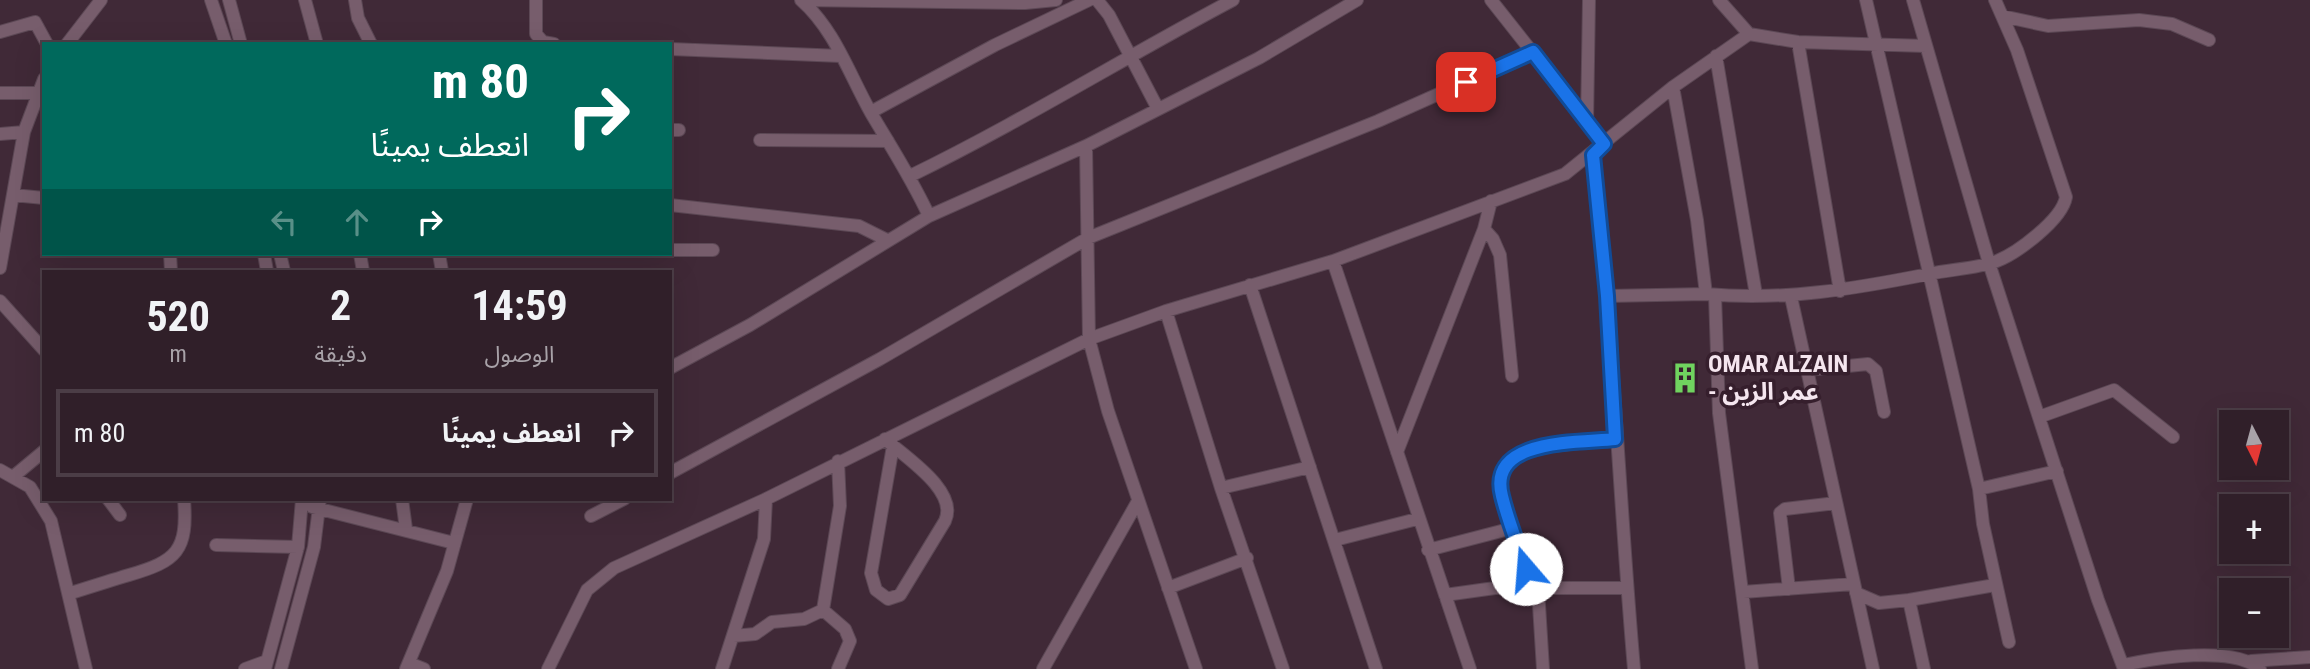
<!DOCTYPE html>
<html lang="ar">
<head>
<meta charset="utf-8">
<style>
	:root { --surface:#301f29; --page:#3c2c35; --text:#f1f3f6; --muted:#a8a2a8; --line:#4b3d46 }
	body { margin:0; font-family:"Roboto Condensed","Noto Sans Arabic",sans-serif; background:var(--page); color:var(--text); direction:rtl; height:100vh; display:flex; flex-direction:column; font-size:26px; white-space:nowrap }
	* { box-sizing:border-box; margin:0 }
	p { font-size:23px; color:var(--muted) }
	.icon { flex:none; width:38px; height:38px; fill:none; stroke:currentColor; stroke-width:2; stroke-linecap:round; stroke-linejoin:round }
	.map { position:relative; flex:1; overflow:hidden; direction:ltr }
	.side { position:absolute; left:42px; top:270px; width:630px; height:231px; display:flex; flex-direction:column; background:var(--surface); border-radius:0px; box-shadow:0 7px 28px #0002,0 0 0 2px var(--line); direction:rtl }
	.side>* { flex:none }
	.hud { position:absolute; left:42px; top:42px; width:630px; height:214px; border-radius:0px; box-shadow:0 7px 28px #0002,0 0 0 2px var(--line); direction:rtl; background:#00695c; color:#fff; overflow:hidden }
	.needle { width:46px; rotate:174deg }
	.buttons { position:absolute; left:2219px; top:410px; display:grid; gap:14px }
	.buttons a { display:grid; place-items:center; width:70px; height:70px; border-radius:0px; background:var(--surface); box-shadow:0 7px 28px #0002,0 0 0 2px var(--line); font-size:35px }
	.pin { position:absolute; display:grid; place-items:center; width:60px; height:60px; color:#fff; margin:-30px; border-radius:14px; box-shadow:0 4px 10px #0006 }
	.me { position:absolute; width:77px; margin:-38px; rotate:342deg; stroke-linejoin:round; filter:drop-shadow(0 0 5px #0008) }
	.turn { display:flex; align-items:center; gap:24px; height:147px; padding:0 28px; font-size:32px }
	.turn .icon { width:91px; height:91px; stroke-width:2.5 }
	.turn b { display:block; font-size:49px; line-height:60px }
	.lanes { display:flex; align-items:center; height:66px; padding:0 28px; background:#0003; justify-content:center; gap:35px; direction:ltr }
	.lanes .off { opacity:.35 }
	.eta { display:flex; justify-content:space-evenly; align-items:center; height:119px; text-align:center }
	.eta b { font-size:42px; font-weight:700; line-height:49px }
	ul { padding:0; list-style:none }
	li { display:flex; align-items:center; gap:21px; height:88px; margin:0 14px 10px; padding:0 14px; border:4px solid var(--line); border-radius:0px }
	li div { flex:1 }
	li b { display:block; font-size:26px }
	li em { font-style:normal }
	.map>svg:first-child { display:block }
</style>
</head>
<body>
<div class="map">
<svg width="2310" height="669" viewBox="0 0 2310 669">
	<rect width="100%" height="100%" fill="#402937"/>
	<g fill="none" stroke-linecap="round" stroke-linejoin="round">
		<g stroke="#5c4855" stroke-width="14">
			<path id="minor" d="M211 0 226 44
				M229 0 241 44
				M305 0 317 44
				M355 0 358 18 371 44
				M536 0V34L543 42 554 44
				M801 0 1025 3 1056 0
				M1097 0 1109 15 1158 109
				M1491 0 1604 143
				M1719 0 1749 34 1798 42 1926 46
				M1866 0 1979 489
				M1913 0 1989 263 2098 600 2124 669
				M2002 16 2048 26 2139 20 2172 24 2209 40
				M0 32 35 22 47 44
				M1798 42 1840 291
				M67 44 101 0
				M670 49 841 56
				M1716 56 1756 295
				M1673 87 1697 220 1706 294C1784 301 1853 289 1929 274 1951 269 1976 269 1997 261 2017 253 2062 220 2066 197L2017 50 1995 0
				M0 93H36
				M871 112 995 45 1089 0
				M1587 123 1589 0
				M670 130H679
				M0 134 24 132
				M760 140 888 141
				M1593 155C1613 325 1619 498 1634 669
				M910 176C1021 122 1125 57 1233 0
				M13 195 44 198
				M670 205 859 226 887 240
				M929 216 1086 146
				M1484 229 1493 239 1500 255 1512 376
				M670 250H713
				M170 254 171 271
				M264 254 267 271
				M280 254 284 271
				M360 254 363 271
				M439 254 442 271
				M1333 261 1470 669
				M0 268 24 132 44 79
				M1250 285 1376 669
				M1715 295 1719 413 1752 669
				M1607 296 1706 294
				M1791 297 1873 669
				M0 301 44 350
				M1166 311 1221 488 1283 669
				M670 368 750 325 929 216C912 179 891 147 871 113 849 74 835 30 801 0
				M1807 370 1868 364 1876 371 1884 412
				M2039 417 2114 390 2173 437
				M885 439C905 457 959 491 945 521L900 595 888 599 876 590 871 573 893 446
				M1397 452 1484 229 1491 201
				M0 470 30 487 51 521 86 669
				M670 473 880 359 1088 238 1378 121 1533 52
				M14 476 44 451
				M1221 488 1310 467
				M108 499 120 515
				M402 499 406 529
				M312 507 454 543
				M591 516 624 499
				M1335 540 1417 519
				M216 545 298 547
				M1428 550 1513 528
				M1168 588 1247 558
				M1533 589 1501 495 1503 469 1513 457 1533 448 1615 439
				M1538 589 1543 669
				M1789 589 1780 513 1785 509 1836 503
				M1743 592 1853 584
				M71 593C90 587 109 581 129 575 177 561 188 551 184 499
				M1856 593 1879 603 1909 600 1924 669
				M1445 595 1495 588H1625
				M1909 600 1995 585
				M823 610 845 629 850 641 838 669
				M733 636 755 634 772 622 804 619 823 610 840 506 838 461
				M2009 642 1983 524 1979 489 2057 471
				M2251 661 2310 657
				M409 663 424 669
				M2123 665C2156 658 2233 645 2260 669
				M245 669 267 661
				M265 669 298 547 302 499
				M281 669 314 547 320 499
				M406 669 447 571 467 499
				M548 669 587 590 614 568 766 499 1089 339 1166 311 1333 261 1565 174 1673 87 1749 34
				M722 669 764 539 766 499
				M1043 669 1138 501
				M1196 669 1108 411 1089 339 1086 146 1259 58 1357 0"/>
		</g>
		<use href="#minor" stroke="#775d6c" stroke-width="12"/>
	</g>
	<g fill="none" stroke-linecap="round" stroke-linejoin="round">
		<g stroke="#114b97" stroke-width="18">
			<path id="route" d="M1466 82 1533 52 1604 144 1593 155 1607 296 1615 439C1578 443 1487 438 1502 496 1508 521 1518 545 1526 569"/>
		</g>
		<use href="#route" stroke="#1a73e8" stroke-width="12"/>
	</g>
	<defs>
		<g id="building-bare" transform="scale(2.415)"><path d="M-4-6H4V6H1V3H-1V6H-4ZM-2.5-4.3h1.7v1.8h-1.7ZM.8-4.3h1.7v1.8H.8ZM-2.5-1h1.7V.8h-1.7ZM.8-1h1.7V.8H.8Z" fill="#70d35f" stroke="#361f2d" stroke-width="2.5" paint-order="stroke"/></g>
	</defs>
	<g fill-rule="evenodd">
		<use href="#building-bare" x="1685" y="378"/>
	</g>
	<g text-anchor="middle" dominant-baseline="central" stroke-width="7" stroke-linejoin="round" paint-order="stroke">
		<g font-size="24" font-weight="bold" fill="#f5e6ef" stroke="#361f2d" text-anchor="start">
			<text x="1708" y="364">OMAR ALZAIN<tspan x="1708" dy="28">- عمر الزين</tspan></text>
		</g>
	</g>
</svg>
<div class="buttons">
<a><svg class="needle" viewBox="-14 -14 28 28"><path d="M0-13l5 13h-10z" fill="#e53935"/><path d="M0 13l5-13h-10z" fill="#a8a2a8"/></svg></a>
<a>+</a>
<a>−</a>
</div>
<div class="pin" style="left:1466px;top:82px;background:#d93025"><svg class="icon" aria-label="arrive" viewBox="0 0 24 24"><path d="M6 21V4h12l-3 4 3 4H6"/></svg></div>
<svg class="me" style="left:1526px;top:569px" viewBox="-20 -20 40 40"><circle r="19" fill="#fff"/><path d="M0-13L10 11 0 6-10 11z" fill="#1a73e8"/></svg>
<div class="hud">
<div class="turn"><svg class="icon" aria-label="right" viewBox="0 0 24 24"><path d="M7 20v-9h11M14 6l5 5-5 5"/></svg><div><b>80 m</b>انعطف يمينًا</div></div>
<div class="lanes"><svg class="icon off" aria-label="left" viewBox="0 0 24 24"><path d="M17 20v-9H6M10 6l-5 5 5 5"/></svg><svg class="icon off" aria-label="ahead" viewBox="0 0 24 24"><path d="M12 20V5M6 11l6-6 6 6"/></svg><svg class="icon" aria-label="right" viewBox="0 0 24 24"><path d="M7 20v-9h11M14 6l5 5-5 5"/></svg></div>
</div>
<section class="side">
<div class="eta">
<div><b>14:59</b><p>الوصول</p></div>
<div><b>2</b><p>دقيقة</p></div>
<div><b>520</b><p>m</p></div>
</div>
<ul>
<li><svg class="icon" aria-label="right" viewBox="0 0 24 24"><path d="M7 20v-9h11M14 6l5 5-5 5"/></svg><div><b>انعطف يمينًا</b></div><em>80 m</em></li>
</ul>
</section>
</div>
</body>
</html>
